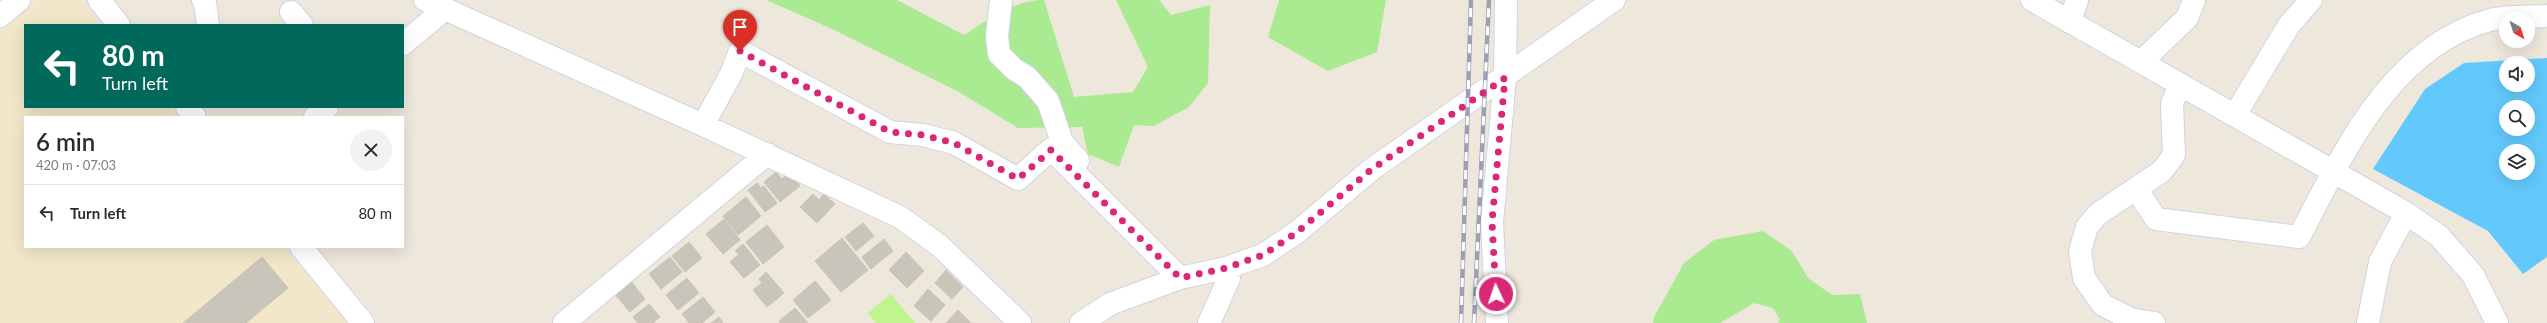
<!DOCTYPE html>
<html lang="en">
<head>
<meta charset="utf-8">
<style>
	:root { --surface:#fff; --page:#f2f2f3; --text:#2b2b33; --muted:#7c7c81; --line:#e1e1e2 }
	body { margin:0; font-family:Lato,sans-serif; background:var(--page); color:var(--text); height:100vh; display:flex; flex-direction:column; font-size:15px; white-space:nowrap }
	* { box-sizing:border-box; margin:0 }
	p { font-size:13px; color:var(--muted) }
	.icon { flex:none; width:22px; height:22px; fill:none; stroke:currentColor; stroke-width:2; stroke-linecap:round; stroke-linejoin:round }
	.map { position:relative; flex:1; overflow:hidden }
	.details { position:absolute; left:24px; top:116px; width:380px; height:132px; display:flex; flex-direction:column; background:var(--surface); border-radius:0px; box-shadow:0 4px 16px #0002 }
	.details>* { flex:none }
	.hud { position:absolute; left:24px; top:24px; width:380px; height:84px; border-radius:0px; box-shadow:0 4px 16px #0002; background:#00695c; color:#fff; overflow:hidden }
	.needle { width:26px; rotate:141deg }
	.buttons { position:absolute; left:2499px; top:12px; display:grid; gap:8px }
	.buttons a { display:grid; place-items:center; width:36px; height:36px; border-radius:50%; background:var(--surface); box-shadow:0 4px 16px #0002; font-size:20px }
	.pin { position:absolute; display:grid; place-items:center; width:34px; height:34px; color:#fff; margin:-41px -17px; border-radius:50% 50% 50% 0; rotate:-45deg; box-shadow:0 0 4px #0007 }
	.pin .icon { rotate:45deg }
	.me { position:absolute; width:44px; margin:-22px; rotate:357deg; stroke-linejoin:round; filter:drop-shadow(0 0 3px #0008) }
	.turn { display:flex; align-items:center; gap:14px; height:84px; padding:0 12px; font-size:18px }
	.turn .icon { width:52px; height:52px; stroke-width:2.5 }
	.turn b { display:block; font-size:28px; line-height:34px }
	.round { display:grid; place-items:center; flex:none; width:42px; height:42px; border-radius:21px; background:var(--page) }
	.summary { display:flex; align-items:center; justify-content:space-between; height:68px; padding:0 12px }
	h1 { font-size:24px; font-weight:600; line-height:30px }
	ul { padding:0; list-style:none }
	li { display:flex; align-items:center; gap:12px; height:56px; padding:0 12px; border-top:1px solid var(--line) }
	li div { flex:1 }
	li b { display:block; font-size:15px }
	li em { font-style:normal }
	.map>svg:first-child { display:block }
</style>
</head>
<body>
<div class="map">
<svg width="2547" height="323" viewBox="0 0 2547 323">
	<rect width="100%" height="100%" fill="#eee7db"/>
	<path fill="#f2e7c9" d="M39 0H81L101 25H25V107H169L177 117H25V247H284L347 323H0V33Z"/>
	<path fill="#aaeb92" d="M766 0H897L964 35C989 19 1013 0 1044 0L1074 97 1133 92 1148 67 1116 0H1159L1171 15 1210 5 1208 83 1189 107 1154 126 1134 125 1119 167 1088 154 1082 127 1018 128 959 92 830 28Z
		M1279 0H1386L1377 52 1328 71 1268 37Z
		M1763 231 1792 251 1808 278 1832 295 1860 294 1867 323H1778L1780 320 1773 308 1754 303 1720 323H1653L1654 317 1684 263 1714 240Z"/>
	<path fill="#c0f48c" d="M891 294 915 323H876L868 313Z"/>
	<path fill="#63c9fc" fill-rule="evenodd" d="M2547 58V257L2523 274 2488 231 2373 169 2425 89 2464 63ZM2506 63H2528V85H2506ZM2506 107H2528V129H2506ZM2506 151H2528V173H2506Z"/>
	<path fill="#c9c5ba" stroke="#cac4b5" d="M776 172 782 179 786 175 793 177 800 186 780 202 764 182Z
		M757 183 761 188 764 186 777 203 765 212 748 190Z
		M813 194 819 200 824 194 835 204 817 223 800 207Z
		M746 197 761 216 738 235 723 216Z
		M724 219 740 240 723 254 706 234Z
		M863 223 874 236 856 251 845 237Z
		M767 225 784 247 763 264 746 242Z
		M842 238 868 270 841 292 815 261Z
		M884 239 893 251 871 269 862 257Z
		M689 242 702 258 685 272 672 256Z
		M743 244 760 265 744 278 730 262 739 254 735 251Z
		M906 252 924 271 907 288 889 270Z
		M262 257 288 288 246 323H183Z
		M670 257 682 272 661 289 649 274Z
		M946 270 963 287 952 299 935 283Z
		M766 272 784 293 767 307 753 290 762 283 759 279Z
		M687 278 699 293 678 310 666 295Z
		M630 280 645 299 630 312 614 293Z
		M815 281 831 300 808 318 793 300Z
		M928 289 945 305 931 321 914 306Z
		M703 297 715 312 702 323H689L682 314Z
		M649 304 660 317 653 323H638L633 317Z
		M795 308 808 323H780L779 321Z
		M958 310 971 323H946Z
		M719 317 723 323H711Z"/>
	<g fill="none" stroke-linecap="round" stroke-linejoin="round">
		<g stroke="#d0d3e5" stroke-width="24">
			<path id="minor" d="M99 0 119 25
				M203 0 205 3 208 25
				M425 0 703 125 900 217 940 246 1020 323
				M1001 0 997 36 999 54 1014 69 1027 77 1048 101 1062 142 1078 160
				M2032 0 2406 213 2439 236 2473 275 2497 323
				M291 12 302 25
				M0 16 19 0
				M2070 22 2077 0
				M403 44 445 9
				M2141 62 2187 18 2194 0
				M187 107 195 117
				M2235 115 2289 25 2311 0
				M315 117 327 107
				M703 125 731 74 740 51 890 132 923 135 954 143 1018 179 1051 149 1180 278
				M2137 190 2156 219 2299 237C2343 154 2390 47 2490 20 2507 16 2529 17 2547 16
				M301 247 363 323
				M564 323 767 154
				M1081 323 1110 304 1180 278 1226 268 1263 255 1296 233 1372 169 1614 0
				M1209 323 1229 278 1226 268
				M1497 323 1492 222 1505 78 1506 0
				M2154 323 2133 320 2103 305 2084 278 2080 251 2087 227 2098 214 2162 171 2174 155 2172 104 2180 84
				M2368 323 2380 262 2406 213"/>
		</g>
		<use href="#minor" stroke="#fff" stroke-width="22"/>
		<g stroke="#9d9fb7" stroke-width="4.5">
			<path id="rail" d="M1461 323 1471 0
				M1474 323 1489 0"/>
		</g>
		<use href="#rail" stroke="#fff" stroke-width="3" stroke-dasharray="9" stroke-linecap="butt"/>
	</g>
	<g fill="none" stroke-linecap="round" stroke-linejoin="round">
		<path stroke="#db2777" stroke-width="7" stroke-dasharray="0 12.6" d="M740 51 890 132 923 135 954 143 1018 179 1051 150 1180 278 1226 268 1263 255 1296 233 1372 169 1505 78 1492 222 1496 294"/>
	</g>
</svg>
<div class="buttons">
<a><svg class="needle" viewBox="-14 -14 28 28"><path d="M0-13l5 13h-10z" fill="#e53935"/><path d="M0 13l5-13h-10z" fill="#7c7c81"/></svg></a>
<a><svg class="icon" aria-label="sound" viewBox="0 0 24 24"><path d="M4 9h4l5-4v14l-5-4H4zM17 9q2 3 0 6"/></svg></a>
<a><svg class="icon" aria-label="search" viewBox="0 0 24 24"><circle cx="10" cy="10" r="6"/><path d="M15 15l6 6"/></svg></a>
<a><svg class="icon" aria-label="layers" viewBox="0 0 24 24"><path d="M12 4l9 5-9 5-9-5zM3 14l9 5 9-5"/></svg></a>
</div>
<div class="pin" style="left:740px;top:51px;background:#d93025"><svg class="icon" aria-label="arrive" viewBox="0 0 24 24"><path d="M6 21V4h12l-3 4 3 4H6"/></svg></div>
<svg class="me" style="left:1496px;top:294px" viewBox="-20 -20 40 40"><circle r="17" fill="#db2777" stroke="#fff" stroke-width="3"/><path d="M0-11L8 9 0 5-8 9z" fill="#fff"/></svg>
<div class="hud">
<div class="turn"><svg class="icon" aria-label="left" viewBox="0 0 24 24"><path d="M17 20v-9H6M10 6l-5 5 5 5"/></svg><div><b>80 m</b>Turn left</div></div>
</div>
<section class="details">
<div class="summary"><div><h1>6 min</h1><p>420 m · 07:03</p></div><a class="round"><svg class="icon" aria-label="close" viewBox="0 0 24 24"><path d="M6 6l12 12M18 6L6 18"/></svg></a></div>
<ul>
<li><svg class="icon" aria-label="left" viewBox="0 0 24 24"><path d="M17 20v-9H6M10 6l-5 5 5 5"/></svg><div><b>Turn left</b></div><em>80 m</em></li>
</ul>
</section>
</div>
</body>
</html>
